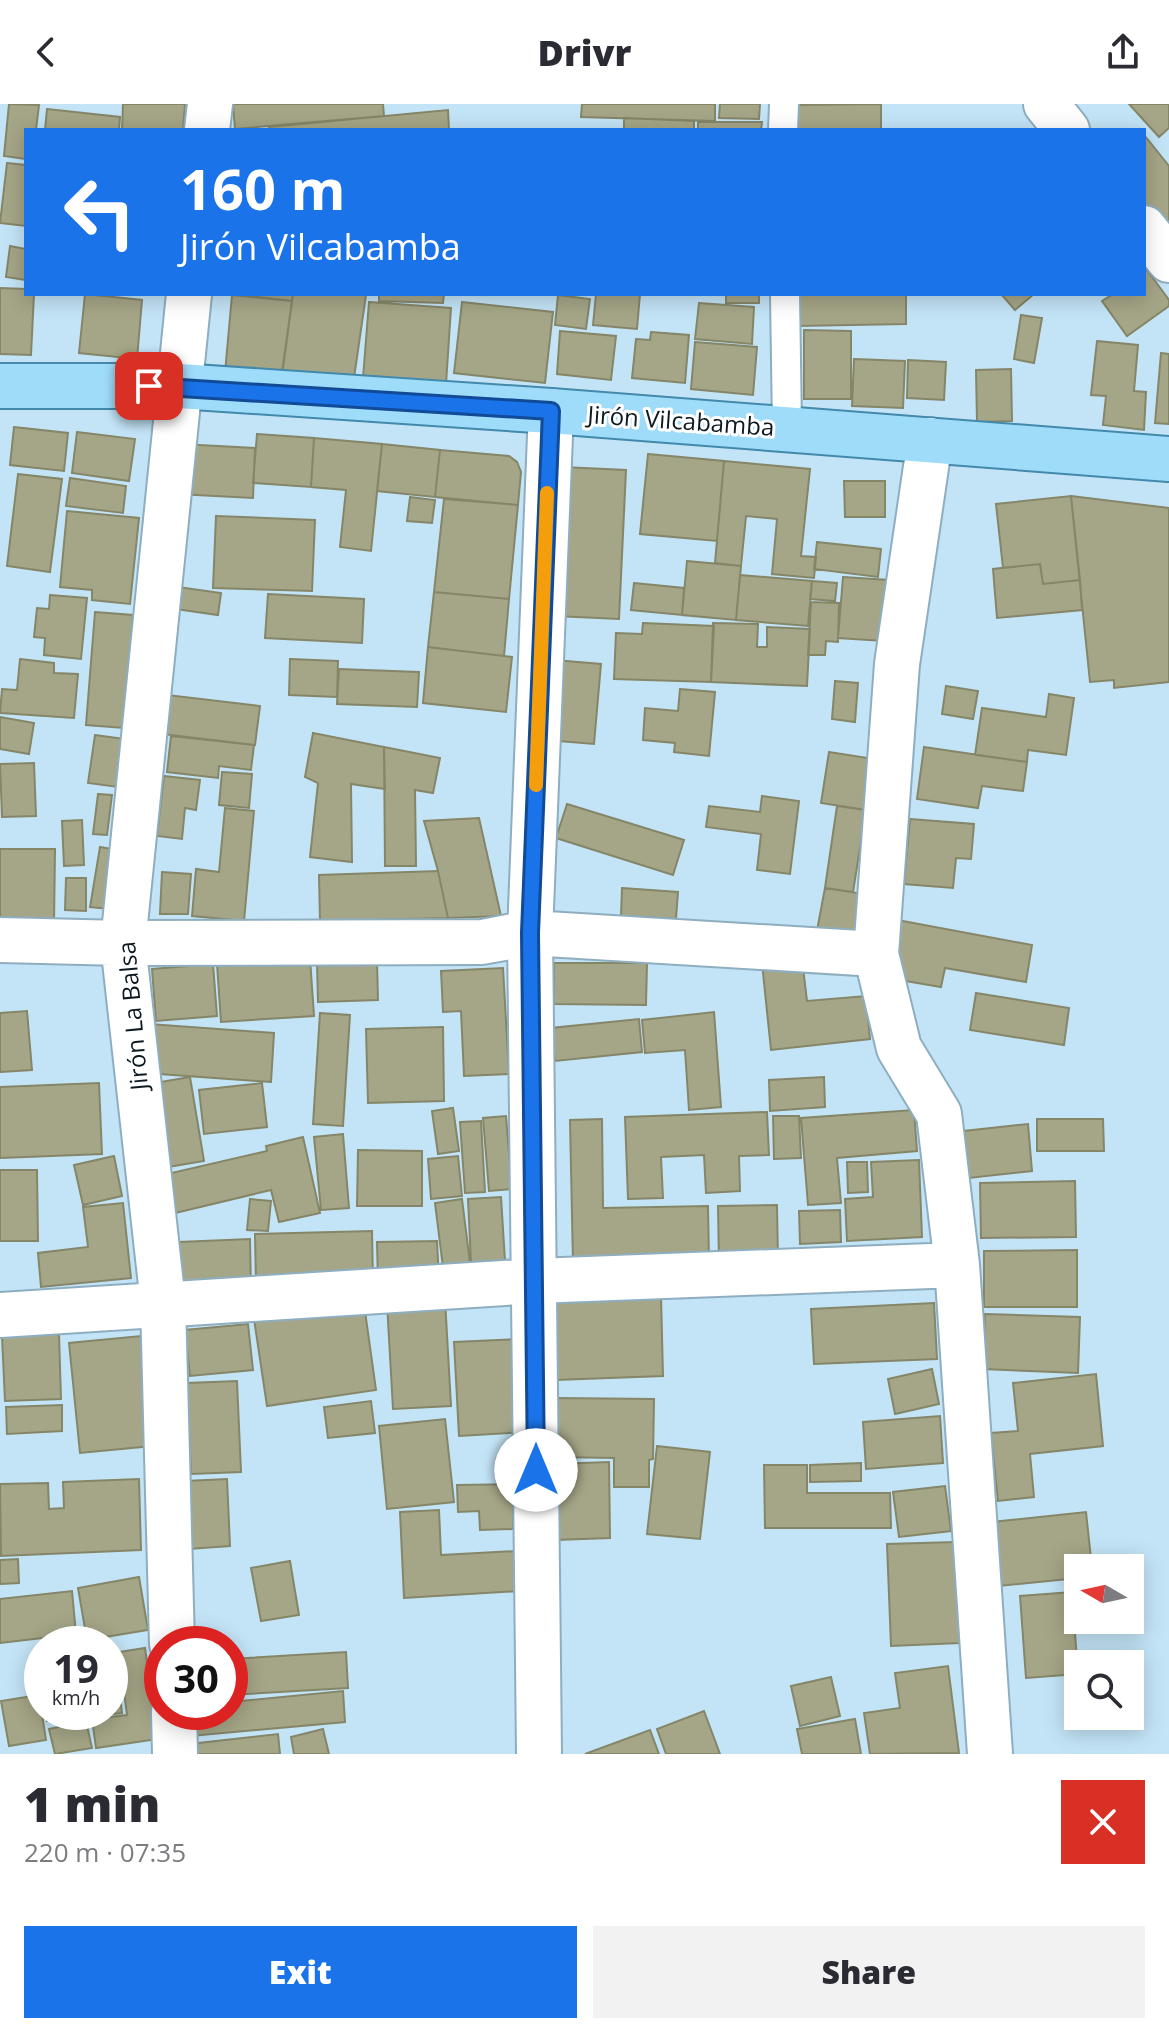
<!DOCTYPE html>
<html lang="en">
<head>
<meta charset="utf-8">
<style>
	:root { --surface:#fff; --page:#f2f2f3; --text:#2b2b33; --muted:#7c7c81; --accent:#1a73e8 }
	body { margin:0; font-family:"Open Sans",sans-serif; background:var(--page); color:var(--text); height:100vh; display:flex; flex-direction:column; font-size:30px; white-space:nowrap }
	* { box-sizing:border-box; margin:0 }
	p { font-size:26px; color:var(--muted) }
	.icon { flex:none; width:44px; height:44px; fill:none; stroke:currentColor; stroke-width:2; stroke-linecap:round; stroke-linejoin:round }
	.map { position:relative; height:1650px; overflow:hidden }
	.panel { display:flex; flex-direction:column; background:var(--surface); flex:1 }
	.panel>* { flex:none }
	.hud { position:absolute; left:24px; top:24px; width:1122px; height:168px; border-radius:0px; box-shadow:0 4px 20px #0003; background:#1a73e8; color:#fff; overflow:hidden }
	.needle { width:52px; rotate:279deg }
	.buttons { position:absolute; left:1064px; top:1450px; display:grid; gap:16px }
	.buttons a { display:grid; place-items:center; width:80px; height:80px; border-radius:0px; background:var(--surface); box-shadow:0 4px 20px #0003; font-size:40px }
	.speed { position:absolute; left:24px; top:1522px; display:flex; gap:16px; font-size:40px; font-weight:700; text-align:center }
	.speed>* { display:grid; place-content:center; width:104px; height:104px; border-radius:50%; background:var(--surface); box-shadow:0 4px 20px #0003; line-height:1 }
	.speed small { font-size:20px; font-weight:400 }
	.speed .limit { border:12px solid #d22; background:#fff; color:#111 }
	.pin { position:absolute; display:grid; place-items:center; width:68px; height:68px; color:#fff; margin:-34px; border-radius:16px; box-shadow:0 4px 12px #0006 }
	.me { position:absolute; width:88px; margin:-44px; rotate:0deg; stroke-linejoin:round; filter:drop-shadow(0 0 6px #0008) }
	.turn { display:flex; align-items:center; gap:28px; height:168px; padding:0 24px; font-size:36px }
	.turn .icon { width:104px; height:104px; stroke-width:2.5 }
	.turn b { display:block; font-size:56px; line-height:68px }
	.round { display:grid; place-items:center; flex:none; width:84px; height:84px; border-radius:0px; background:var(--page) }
	.overview { display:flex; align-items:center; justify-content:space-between; height:136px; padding:0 24px }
	h1 { font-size:48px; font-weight:800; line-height:60px }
	.cta { display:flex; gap:16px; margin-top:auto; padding:16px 24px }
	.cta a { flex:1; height:92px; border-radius:0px; background:var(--accent); color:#fff; font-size:32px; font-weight:800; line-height:92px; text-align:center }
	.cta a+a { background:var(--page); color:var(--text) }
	header { display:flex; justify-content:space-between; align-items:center; height:104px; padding:0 24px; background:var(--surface); font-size:36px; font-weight:800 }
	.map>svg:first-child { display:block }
</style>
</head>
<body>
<header><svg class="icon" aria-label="back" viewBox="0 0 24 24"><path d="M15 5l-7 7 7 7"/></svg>Drivr<svg class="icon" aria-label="share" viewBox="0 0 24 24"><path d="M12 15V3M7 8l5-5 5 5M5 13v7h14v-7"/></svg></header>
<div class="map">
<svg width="1169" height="1650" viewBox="0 0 1169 1650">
	<rect width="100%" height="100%" fill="#c3e4f7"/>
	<path fill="#a5a687" stroke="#858668" stroke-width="2" d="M9 0 39 1 36 26H26V55L4 52Z
		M123 0H185L183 26H122Z
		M233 0H383L384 12 235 25Z
		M582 0H715V17L581 13Z
		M720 0H760L759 15 719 14Z
		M881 0V26H796L795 1Z
		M1129 0H1169V24L1159 33Z
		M47 5 120 13 119 26H45Z
		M448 6 449 26H269V23Z
		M624 14 694 17V26H624Z
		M698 18H762L761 26H698Z
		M1145 32 1169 62V137L1144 107Z
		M7 59 26 61V122L0 119Z
		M10 142 26 145V176L6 173Z
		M1147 166 1169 196V202L1127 232 1102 197 1113 190H1144V168Z
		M0 184 26 185V190H34L31 251 0 250Z
		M85 190 142 196 137 255 79 249Z
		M233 190H293L292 197Z
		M293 190 366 191 354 274 282 272Z
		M379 190H444L443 199 379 197Z
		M596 190H640L637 225 593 221Z
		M726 190H759V199H726Z
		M798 190H906V220L798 222Z
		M1001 190H1034L1015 206Z
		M232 191 292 197 281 275 225 269Z
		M558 191 590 195 586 225 555 221Z
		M369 198 451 204 446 280 363 274Z
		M462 198 553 208 545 279 454 269Z
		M699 199 754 203 752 240 695 235Z
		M1021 211 1042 214 1034 259 1014 255Z
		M804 226 851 227V295H804Z
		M560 227 616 232 611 276 557 270Z
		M651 228 689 231 685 279 632 274 636 235 650 236Z
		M1097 237 1138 241 1134 287 1146 288 1144 326 1103 321 1106 292 1091 291Z
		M695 238 757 243 753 291 691 285Z
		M1161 249 1169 250V320L1155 319Z
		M854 255 905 257 903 304 852 302Z
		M908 256 946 258 944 296 907 294Z
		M1011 265 1012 317 977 318 976 266Z
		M14 323 68 329 64 367 10 361Z
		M77 328 135 335 129 377 72 369Z
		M257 330 314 334 311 383 253 379Z
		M314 334 382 340 371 447 340 443 346 386 311 383Z
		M180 340 255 344 253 394 177 390Z
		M382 340 440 346 435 393 377 387Z
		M440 346 509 352 517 358 521 368 518 401 435 393Z
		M648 350 724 357 717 437 640 430Z
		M724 357 810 365 801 452 816 453 814 474 772 470 777 415 746 412 741 462 715 459Z
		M562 363 626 366 619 515 555 512Z
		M18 370 62 375 50 468 7 462Z
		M70 374 126 382 123 409 66 402Z
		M844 377H885V413H845Z
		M1071 392 1169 404V578L1114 584V576L1090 578Z
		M1071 392 1080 476 1043 480 1040 460 1003 464 996 400Z
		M410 393 435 396 432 419 407 417Z
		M444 395 518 401 509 495 434 488Z
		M67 407 139 414 130 500 92 496V486L60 483Z
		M216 412 315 416 312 487 213 484Z
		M817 438 881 445 878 473 814 465Z
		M687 457 741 462 736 516 682 511Z
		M1040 460 1043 480 1080 476 1082 506 997 514 993 465Z
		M740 471 812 477 808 522 736 516Z
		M843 473 889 476 884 537 838 534Z
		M812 477 837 479 835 497 810 495Z
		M634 479 684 484 682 511 631 506Z
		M171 482 221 489 218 511 168 504Z
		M434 488 509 495 504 552 428 543Z
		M268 490 364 495 362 539 265 534Z
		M50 491 87 494 81 555 44 551 45 534 34 533 37 504 49 505Z
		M811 498 839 499 838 538 826 537 825 551H808Z
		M95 508 133 511 124 624 86 621Z
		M643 519 714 522 711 578 614 575 616 529 642 530Z
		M713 519 758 520 757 543H767V523L810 525 807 582 711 578Z
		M428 543 512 553 506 608 423 599Z
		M20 555 54 559V569L78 570 74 614 0 609 2 585 17 586Z
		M290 555 338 557 337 593 289 591Z
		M554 556 601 560 594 640 547 636Z
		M339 565 419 568 417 603 337 600Z
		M835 577 858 579 855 618 832 615Z
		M946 582 978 587 973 615 942 610Z
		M680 585 715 588 709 652 674 648 675 639 643 636 645 604 678 607Z
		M1049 590 1074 594 1066 651 1028 646 1027 658 975 651 982 604 1046 613Z
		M167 591 260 602 255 641 162 630Z
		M0 613 34 619 29 650 0 645Z
		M313 629 384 643 385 685 351 680 352 758 310 753 318 679 305 673Z
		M95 631 125 635 118 683 88 679Z
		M171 632 254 641 251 666 219 662 218 674 167 668Z
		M384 643 440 654 433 689 415 686 416 762H385Z
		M924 643 1027 658 1023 687 982 682 978 704 917 695Z
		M829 648 874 655 866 706 821 699Z
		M34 659 36 712 2 713 0 660Z
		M222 668 252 670 249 704 219 701Z
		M164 672 200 676 196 706 185 704 182 735 157 732Z
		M98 690 112 691 107 731 93 730Z
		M762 692 799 697 790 770 757 766 761 730 706 723 709 702 760 708Z
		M567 700 684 736 673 771 556 734Z
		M837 702 866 706 853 788 825 784Z
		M225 704 254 707 244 817 192 812 196 765 219 768Z
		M479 714 501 812 448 814 438 767 424 717Z
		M910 715 974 720 971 755 956 754 953 784 904 780Z
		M82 716 84 761 64 762 62 717Z
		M100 743 118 746 109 805 90 803Z
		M0 745H55L54 821H0Z
		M438 767 448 814 320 817 319 771Z
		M162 768 191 770 188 810H160Z
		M66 774H86V807L65 806Z
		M622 784 678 788 676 815 621 812Z
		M825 784 864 790 855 839 816 832Z
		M892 815 1032 841 1026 878 945 864 941 883 899 876Z
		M310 854 314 912 221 918 217 860Z
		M802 855 807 897 866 892 870 935 771 946 762 859Z
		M377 857 378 896 318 898 317 858Z
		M554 859H647L646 901 554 900Z
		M213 860 217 912 156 917 152 865Z
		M503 864 509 970 464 972 461 907 443 908 441 867Z
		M976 889 1069 904 1064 941 970 926Z
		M27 907 32 966 0 968V909Z
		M714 908 721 1003 689 1006 685 946 645 949 642 916Z
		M320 909 350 911 343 1022 313 1020Z
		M639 915 642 948 555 957 551 924Z
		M149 920 274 929 271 978 146 969Z
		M443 923 444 997 368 999 366 925Z
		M190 973 204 1057 162 1064 149 980Z
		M824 973 825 1003 770 1007 769 976Z
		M99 979 102 1050 0 1054V983Z
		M262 979 267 1023 204 1030 199 986Z
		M453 1004 459 1047 438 1050 432 1007Z
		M914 1006 917 1047 837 1054 841 1099 808 1101 801 1014Z
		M767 1008 769 1051 739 1052 740 1087 706 1089 704 1051 661 1053 663 1094 628 1095 625 1013Z
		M506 1012 512 1085 489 1087 483 1014Z
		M773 1012H799L801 1054 774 1055Z
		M602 1015 603 1104 708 1102 709 1157 573 1159 570 1016Z
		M1037 1015H1103L1104 1047H1037Z
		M481 1017 485 1088 465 1089 460 1018Z
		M1028 1020 1032 1067 969 1074 964 1027Z
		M343 1030 349 1104 321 1106 314 1033Z
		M303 1033 320 1109 279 1118 271 1086 171 1110 163 1071 267 1047 266 1042Z
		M358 1046 422 1047V1102H357Z
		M114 1052 122 1092 83 1101 74 1061Z
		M458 1052 462 1092 431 1095 428 1055Z
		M919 1056 922 1133 847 1137 845 1095 873 1093 871 1058Z
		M847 1058H867L868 1088 848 1089Z
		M0 1066H37L38 1137H0Z
		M1075 1077 1076 1133 981 1134 980 1079Z
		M501 1093 505 1157 471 1159 468 1095Z
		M250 1095 271 1097 268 1127 247 1126Z
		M462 1095 470 1159 443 1163 435 1099Z
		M123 1099 131 1174 41 1183 38 1149 88 1143 83 1103Z
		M777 1101 778 1157 719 1159 718 1102Z
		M840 1106 841 1138 800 1140 799 1107Z
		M372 1127 373 1178 256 1180 255 1130Z
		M250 1135 251 1188 180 1190 179 1138Z
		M437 1137 439 1178 378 1179 377 1138Z
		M1077 1146V1203H984V1147Z
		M661 1192 663 1272 556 1276 553 1197Z
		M445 1195 451 1302 393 1305 387 1199Z
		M934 1199 937 1255 814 1260 811 1205Z
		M364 1200 376 1286 267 1302 254 1215Z
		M985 1210 1080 1213 1078 1269 983 1265Z
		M248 1220 253 1266 190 1272 185 1226Z
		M59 1230 61 1295 5 1297 2 1232Z
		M141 1232 152 1342 80 1349 69 1239Z
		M520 1235 525 1328 459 1332 454 1238Z
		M932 1265 939 1300 895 1310 888 1275Z
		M1096 1270 1103 1342 1030 1350 1034 1393 998 1397 991 1329 1018 1327 1013 1279Z
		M237 1277 241 1368 191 1370 187 1279Z
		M555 1294 654 1295 653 1355 649 1356V1383H614V1354L554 1353Z
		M371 1297 375 1329 328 1334 324 1303Z
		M62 1301V1327L7 1330 6 1303Z
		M940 1312 943 1359 866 1365 863 1318Z
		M445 1315 454 1398 387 1405 379 1322Z
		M657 1342 710 1348 700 1435 647 1430Z
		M609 1358 610 1434 556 1436 554 1360Z
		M861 1359V1377L810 1378V1361Z
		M764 1361H807V1389H890L891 1424H765Z
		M139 1375 141 1446 1 1452 0 1380 48 1379 49 1405 64 1404 63 1378Z
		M227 1375 230 1442 189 1445 186 1377Z
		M520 1380V1406H513V1425L480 1426 479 1407 458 1408 457 1381Z
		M945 1382 951 1427 899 1433 893 1388Z
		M439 1406 441 1451 517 1447 519 1487 404 1494 400 1408Z
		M1086 1408 1092 1464H1078V1474L999 1482 992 1418Z
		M955 1438 960 1539 891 1542 887 1440Z
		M18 1455 19 1479 0 1480V1456Z
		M290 1457 299 1511 261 1517 251 1464Z
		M139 1473 148 1526 87 1536 78 1484Z
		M72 1487 76 1530 0 1539V1495Z
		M1072 1488 1078 1570 1026 1574 1020 1492Z
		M145 1544 158 1635 96 1644 92 1615 127 1611 119 1548Z
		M115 1546 122 1609 47 1617 46 1608H110V1547Z
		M346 1548 348 1584 230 1591V1555Z
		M948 1562 959 1649 870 1650 864 1609 900 1604 895 1569Z
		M831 1573 840 1612 800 1622 791 1582Z
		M343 1587 345 1618 191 1632 189 1608H230V1598Z
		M39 1591 46 1636 9 1642 1 1597Z
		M704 1607 720 1650H666L657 1625Z
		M855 1615 861 1650H802L797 1625Z
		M86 1617 92 1644 55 1650 49 1625Z
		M323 1625 329 1650H294L291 1633Z
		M650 1626 659 1650H585Z
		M278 1630 280 1650H191L190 1640Z"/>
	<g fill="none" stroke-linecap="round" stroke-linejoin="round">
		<g stroke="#8eaec0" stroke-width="32">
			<path id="service" d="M783 26 784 0
				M785 190 787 324"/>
		</g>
		<g stroke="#8eaec0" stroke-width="48">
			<path id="minor" d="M1046 0 1067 26
				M207 26 210 0
				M1144 124 1169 156
				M930 336 897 560 876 850 899 944 939 1010 957 1161 990 1650
				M0 836 123 839 482 838 530 829 876 850
				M0 1211 535 1177 957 1161
				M172 1540 163 1199 123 839 189 190
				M174 1608 175 1650
				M539 1650 530 829 551 307"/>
		</g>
		<g stroke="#4289ab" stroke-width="48">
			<path id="primary" d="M0 282H179L551 307 1169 355"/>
		</g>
		<use href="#service" stroke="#fff" stroke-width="28"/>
		<use href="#minor" stroke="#fff" stroke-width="44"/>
		<use href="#primary" stroke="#9fdcfa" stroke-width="44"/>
	</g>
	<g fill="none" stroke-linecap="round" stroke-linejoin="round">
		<g stroke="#114b97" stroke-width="20">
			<path id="route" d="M149 282 551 307 530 829 536 1366"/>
		</g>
		<use href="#route" stroke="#1a73e8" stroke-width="14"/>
		<path stroke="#f59e0b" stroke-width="14" d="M536 681 547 389"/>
	</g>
	<g text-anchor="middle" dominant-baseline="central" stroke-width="6" stroke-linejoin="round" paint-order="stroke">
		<g font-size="24" fill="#0d1920" stroke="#fff">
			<text transform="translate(681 316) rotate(4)">Jirón Vilcabamba</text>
			<text transform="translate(132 912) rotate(-95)">Jirón La Balsa</text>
		</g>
	</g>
</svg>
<div class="buttons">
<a><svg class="needle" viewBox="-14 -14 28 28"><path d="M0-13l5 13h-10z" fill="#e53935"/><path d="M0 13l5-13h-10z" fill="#7c7c81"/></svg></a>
<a><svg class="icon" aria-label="search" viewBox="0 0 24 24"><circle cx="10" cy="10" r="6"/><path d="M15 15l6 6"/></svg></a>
</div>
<div class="speed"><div>19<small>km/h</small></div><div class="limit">30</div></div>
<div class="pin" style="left:149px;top:282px;background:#d93025"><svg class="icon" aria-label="arrive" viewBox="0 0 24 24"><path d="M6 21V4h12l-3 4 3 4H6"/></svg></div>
<svg class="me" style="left:536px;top:1366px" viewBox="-20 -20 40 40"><circle r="19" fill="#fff"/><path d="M0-13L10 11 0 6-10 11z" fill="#1a73e8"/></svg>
<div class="hud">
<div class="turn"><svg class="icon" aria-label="left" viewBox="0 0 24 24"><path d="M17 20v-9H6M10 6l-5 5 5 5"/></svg><div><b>160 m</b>Jirón Vilcabamba</div></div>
</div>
</div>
<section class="panel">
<div class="overview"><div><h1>1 min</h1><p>220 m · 07:35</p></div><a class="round" style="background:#d93025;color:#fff"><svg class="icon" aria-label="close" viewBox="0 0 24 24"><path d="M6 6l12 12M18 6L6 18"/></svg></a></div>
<div class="cta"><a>Exit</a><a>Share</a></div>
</section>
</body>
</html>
